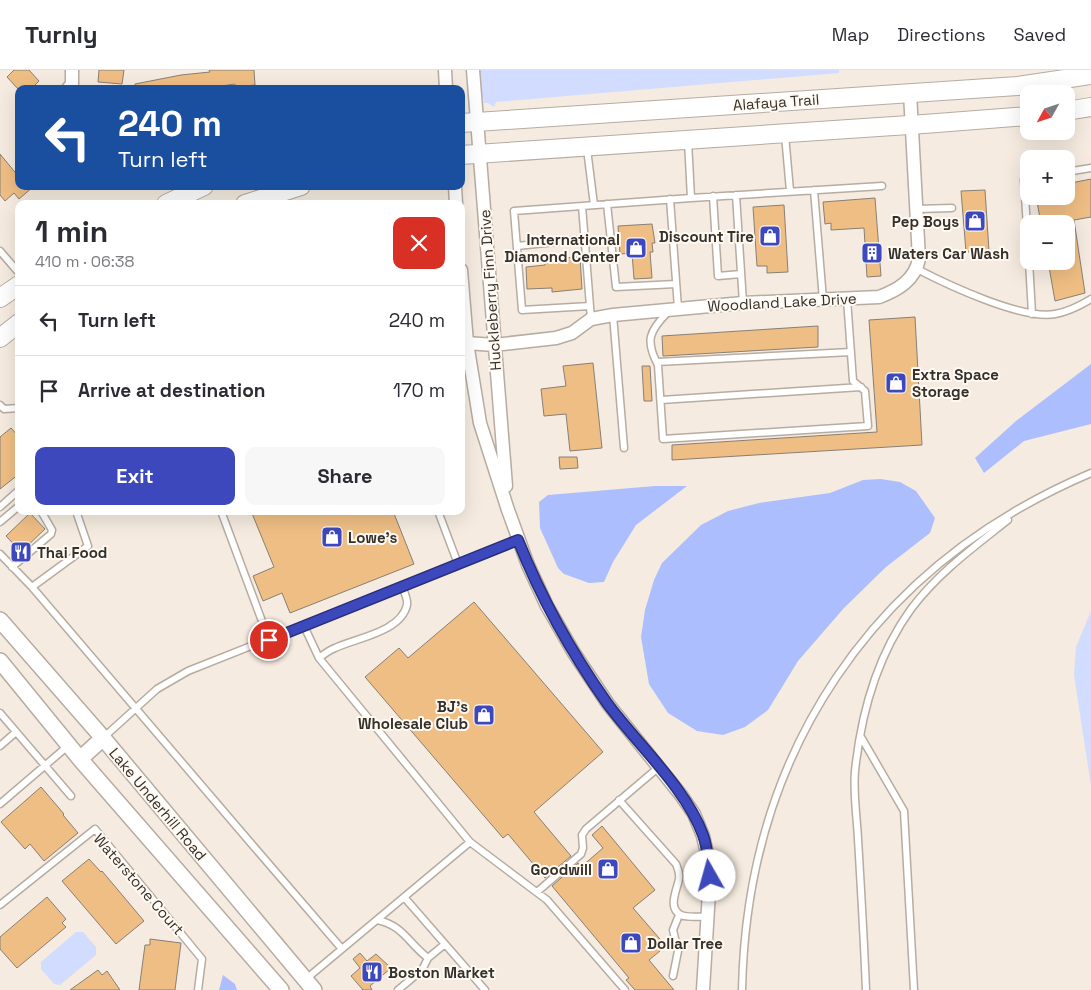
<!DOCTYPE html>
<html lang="en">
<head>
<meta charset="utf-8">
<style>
	:root { --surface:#fff; --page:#f7f7f7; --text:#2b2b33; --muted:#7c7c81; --line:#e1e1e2; --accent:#3d48bc }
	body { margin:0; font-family:"Space Grotesk",sans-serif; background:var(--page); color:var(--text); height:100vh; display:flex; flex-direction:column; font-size:19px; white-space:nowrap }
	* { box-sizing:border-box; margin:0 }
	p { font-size:16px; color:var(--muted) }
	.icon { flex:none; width:28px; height:28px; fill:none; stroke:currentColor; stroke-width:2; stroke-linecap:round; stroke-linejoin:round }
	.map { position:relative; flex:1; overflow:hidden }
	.details { position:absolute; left:15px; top:130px; width:450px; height:315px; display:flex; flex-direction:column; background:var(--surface); border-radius:10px; box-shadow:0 5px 20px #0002 }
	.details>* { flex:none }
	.guide { position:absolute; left:15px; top:15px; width:450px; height:105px; border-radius:10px; box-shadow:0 5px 20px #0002; background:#1a4fa0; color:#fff; overflow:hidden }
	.needle { width:32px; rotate:230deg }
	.controls { position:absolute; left:1020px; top:15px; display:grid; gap:10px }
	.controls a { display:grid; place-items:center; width:55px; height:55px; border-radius:10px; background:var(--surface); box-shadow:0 5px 20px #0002; font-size:25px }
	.pin { position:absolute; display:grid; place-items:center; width:42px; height:42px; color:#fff; margin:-21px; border:2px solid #fff; border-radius:50%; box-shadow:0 1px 5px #0007 }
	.me { position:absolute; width:55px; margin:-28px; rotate:353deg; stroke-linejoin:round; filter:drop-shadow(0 0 4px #0008) }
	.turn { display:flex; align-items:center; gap:18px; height:105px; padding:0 20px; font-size:22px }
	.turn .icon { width:65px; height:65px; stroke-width:2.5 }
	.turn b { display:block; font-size:35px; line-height:42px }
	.round { display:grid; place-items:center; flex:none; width:52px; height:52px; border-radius:10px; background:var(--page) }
	.summary { display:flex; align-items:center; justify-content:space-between; height:85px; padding:0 20px }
	h1 { font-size:30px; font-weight:700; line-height:38px }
	.action { display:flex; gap:10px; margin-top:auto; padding:10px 20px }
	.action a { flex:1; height:58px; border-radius:10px; background:var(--accent); color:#fff; font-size:20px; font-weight:700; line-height:58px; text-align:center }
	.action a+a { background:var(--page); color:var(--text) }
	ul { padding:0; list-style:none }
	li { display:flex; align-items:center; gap:15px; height:70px; padding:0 20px; border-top:1px solid var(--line) }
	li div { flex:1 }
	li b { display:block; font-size:19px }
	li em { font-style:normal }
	header { display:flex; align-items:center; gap:30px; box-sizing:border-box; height:70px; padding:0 25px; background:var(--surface); border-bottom:1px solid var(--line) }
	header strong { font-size:24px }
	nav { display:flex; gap:28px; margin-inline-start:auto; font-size:18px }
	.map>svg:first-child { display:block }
</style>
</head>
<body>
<header>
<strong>Turnly</strong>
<nav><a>Map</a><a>Directions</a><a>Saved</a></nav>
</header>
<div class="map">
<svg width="1091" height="920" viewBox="0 0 1091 920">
	<rect width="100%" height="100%" fill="#f5ebe0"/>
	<path fill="#d2dcfe" d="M476 0H839V3L496 32 494 37 488 33H483L484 30 477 16Z
		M1091 541V716L1074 605 1076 577Z
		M76 862H83L96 877V885L60 915 54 914 41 899V892Z"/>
	<path fill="#adbeff" d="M1091 294V354L1024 371 984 403 975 388 1016 351Z
		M881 409 900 412 916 421 935 448 930 463 886 497 844 538 798 591 768 640 745 657 723 665 697 661 668 643 649 614 641 567 645 540 654 510 662 493 701 455 728 441 759 433 830 423 863 410Z
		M655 416H687L636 455 613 492 604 512 589 513 564 504 558 498 540 458 539 432 548 425Z
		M223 905 235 914 237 920H219Z"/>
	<path fill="#efbe84" stroke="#887f75" d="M14 0H29L39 11 31 19H18L7 7Z
		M99 0H124L122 14 98 12Z
		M209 0H254L255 15 236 17 235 14 200 19H135V14L181 5 210 2Z
		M0 84 19 107V116H34L19 129 14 123 5 131 0 125Z
		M1091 109V147L1074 150 1085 223 1055 231 1048 191H1066V154H1041L1036 126H1066V114Z
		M985 120 989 181 966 182 961 121Z
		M875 128 881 206 867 207 864 158 831 160V153L825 154 823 132Z
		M784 135 788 202 767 203V196H757L753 137Z
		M652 154 655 173H652L653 182H650L652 208 634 209 632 183 620 184 618 156Z
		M580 187 582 219 552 222V218L527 219 526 197 545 195 544 189Z
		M915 247 922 375 672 390V375L877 362 869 250Z
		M818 256V277L663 286 662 266Z
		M593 293 602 378 570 381 566 344 544 346 541 319 566 316 563 296Z
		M642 296H650L652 331H644Z
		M11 358 19 367V404L0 419V367Z
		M559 387H577L578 398 560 399Z
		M251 441H393L414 494 290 543 282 523 263 531 253 506 274 497Z
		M30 443 45 459 21 482 6 466Z
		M474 532 603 682 534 742 571 786 545 808 508 764 503 768 365 607 399 578 408 588Z
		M41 717 64 744 63 745 78 763 44 791 30 774 25 779 1 752Z
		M602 756 655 820 633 838 666 876 649 890 674 920H635L626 910 629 908 552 816 578 793 581 797 603 778 592 765Z
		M89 789 101 802 102 801 144 851 116 874 62 811Z
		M47 827 66 849 62 853 66 857 17 898 0 879V867Z
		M150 869 181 873 175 920H139L145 875H150Z
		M360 883 367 891 376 884 391 898 370 916 372 920H363L351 906 360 898 353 889Z
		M98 900 102 905 107 901 120 920H70Z"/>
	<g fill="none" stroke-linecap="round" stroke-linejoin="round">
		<g stroke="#b6aca1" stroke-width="9">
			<path id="service" d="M785 65 790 121
				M688 71 691 128
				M587 79 594 135
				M1066 102 1091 98
				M1029 109 1024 110 1029 189
				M814 120 823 230
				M736 125 743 233
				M713 126 718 206 741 204
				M670 129 678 238
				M607 134 616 217 676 214
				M582 136 591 249
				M916 139 952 138
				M517 176 584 169
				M0 181 19 203
				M1029 191 1032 244
				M917 199C948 215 1022 250 1055 244 1067 242 1081 235 1091 229
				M590 236 522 240 514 141 691 128 882 116
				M668 242C649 261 645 271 658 295L663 369 868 356 865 321 853 311 847 229
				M613 245 624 378
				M657 292 851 282
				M661 330 861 317
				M0 335 4 339 19 338
				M0 437 19 420
				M76 441 88 476 32 517C136 638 238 759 342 879
				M221 441 269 570
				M438 441 458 494
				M0 452 19 436
				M0 484 32 517
				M12 497 51 464 52 460 41 441
				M304 556 319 588 470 772 547 830 625 920
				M319 588C324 584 330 580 335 578 356 568 401 562 407 535 408 529 404 522 402 516
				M0 643 71 726
				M861 667 904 741 914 920
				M103 668 157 619 188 601 518 470
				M0 676 16 662
				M619 730 676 794C678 799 680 803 679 809 677 820 667 838 681 845 687 848 700 846 708 847
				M0 734 69 675
				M537 822 581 784 583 778 582 765 586 759 659 697
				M404 827 485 920
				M0 835 95 759 202 889 198 920
				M377 850C403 855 409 874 428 888
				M673 906 678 881 673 860 679 845
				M306 909 470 772
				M398 920 422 900 428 888 445 874
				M742 920C747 683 872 496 1091 403
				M866 920C864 870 861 819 858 769 857 748 853 722 855 701 861 644 877 586 911 539 938 503 974 477 1008 450"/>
		</g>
		<g stroke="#b6aca1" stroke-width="15">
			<path id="minor" d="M445 0 446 19
				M473 0 506 416
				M68 19 72 14V0
				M455 116 456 134
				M461 200 467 273 480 353 508 440 528 495 547 536 574 583 608 634 681 725 694 744 703 766 708 788 710 806 703 920
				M467 273 494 275 556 268 572 263 591 249 613 245 743 233 879 227C898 220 915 210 919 189L910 23"/>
		</g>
		<g stroke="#b6aca1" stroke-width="18">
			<path id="tertiary" d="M0 550 103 668 314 920
				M0 591 80 689 281 920
				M80 689 103 668"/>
		</g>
		<g stroke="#b6aca1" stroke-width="20">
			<path id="secondary" d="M1066 41 1091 37
				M461 53 1018 16 1091 5
				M461 85 924 54 1029 46
				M166 134 204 116
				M245 134 301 116
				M0 228 19 215
				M0 268 19 253"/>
		</g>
		<use href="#service" stroke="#fff" stroke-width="6"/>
		<use href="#minor" stroke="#fff" stroke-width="12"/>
		<use href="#tertiary" stroke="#fff" stroke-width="15"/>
		<use href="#secondary" stroke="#fff" stroke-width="18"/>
	</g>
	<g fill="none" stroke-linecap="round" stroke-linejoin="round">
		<g stroke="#282f7a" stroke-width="12">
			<path id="route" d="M269 570 518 470C541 528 571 582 607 633 637 674 686 718 703 765 708 778 708 793 710 806"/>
		</g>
		<use href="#route" stroke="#3d48bc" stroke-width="9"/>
	</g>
	<defs>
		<g id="shop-square" transform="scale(1.125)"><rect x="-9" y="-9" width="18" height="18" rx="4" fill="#3d48bc" stroke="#fff9f2"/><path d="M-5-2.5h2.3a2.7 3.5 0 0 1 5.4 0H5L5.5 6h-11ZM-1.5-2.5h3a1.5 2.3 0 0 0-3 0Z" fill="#fff"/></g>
		<g id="building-square" transform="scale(1.125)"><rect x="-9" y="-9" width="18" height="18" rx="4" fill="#3d48bc" stroke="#fff9f2"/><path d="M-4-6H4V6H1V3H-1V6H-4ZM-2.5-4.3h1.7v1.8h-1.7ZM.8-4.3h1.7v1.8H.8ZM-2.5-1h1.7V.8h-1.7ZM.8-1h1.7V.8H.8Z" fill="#fff"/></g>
		<g id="restaurant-square" transform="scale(1.125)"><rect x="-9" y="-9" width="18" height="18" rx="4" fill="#3d48bc" stroke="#fff9f2"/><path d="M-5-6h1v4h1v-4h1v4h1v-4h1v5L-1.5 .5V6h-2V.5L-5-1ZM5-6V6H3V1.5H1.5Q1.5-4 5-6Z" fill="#fff"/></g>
	</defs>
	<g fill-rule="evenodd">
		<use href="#shop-square" x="975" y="151"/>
		<use href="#shop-square" x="770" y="166"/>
		<use href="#shop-square" x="636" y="178"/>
		<use href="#building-square" x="872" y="183"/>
		<use href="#shop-square" x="896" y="313"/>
		<use href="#shop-square" x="332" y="467"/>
		<use href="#restaurant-square" x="21" y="482"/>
		<use href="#shop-square" x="484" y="645"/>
		<use href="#shop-square" x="608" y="799"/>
		<use href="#shop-square" x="631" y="873"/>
		<use href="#restaurant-square" x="372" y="902"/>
	</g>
	<g text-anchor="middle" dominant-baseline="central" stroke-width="4" stroke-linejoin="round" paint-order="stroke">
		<g font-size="15" fill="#34302b" stroke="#fff9f2">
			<text transform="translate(776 32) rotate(-4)">Alafaya Trail</text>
			<text transform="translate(490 220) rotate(-94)">Huckleberry Finn Drive</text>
			<text transform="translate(782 232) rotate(-3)">Woodland Lake Drive</text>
			<text transform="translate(158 734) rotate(50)">Lake Underhill Road</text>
			<text transform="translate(139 814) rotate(49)">Waterstone Court</text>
		</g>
		<g font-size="15" font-weight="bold" fill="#34302b" stroke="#fff9f2" text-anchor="start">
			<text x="959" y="151" text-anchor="end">Pep Boys</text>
			<text x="754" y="166" text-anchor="end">Discount Tire</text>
			<text x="620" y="169" text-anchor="end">International<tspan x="620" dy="17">Diamond Center</tspan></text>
			<text x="888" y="183">Waters Car Wash</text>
			<text x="912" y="304">Extra Space<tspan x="912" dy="17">Storage</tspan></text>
			<text x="348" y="467">Lowe's</text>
			<text x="37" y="482">Thai Food</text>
			<text x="468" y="636" text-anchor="end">BJ's<tspan x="468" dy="17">Wholesale Club</tspan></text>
			<text x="592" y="799" text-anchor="end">Goodwill</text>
			<text x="647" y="873">Dollar Tree</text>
			<text x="388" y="902">Boston Market</text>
		</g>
	</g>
</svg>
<div class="controls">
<a><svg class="needle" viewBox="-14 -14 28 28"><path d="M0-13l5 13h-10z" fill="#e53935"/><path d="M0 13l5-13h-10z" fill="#7c7c81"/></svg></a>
<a>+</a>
<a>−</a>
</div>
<div class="pin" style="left:269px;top:570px;background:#d93025"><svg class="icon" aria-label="arrive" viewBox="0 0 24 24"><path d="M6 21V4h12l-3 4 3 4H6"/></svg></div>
<svg class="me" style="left:710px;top:806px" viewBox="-20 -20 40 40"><circle r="19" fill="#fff"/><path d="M0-13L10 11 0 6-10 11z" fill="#3d48bc"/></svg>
<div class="guide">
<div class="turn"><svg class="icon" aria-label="left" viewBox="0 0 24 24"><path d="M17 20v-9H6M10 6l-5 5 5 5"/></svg><div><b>240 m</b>Turn left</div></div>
</div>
<section class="details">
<div class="summary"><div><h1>1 min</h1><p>410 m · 06:38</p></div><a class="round" style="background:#d93025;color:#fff"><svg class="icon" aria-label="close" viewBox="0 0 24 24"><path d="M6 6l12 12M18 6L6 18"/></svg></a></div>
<ul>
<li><svg class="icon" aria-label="left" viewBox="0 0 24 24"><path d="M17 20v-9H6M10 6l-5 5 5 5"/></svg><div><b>Turn left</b></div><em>240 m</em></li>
<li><svg class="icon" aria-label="arrive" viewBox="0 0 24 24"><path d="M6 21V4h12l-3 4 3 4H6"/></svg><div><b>Arrive at destination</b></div><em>170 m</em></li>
</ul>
<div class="action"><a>Exit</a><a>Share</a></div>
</section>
</div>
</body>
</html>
